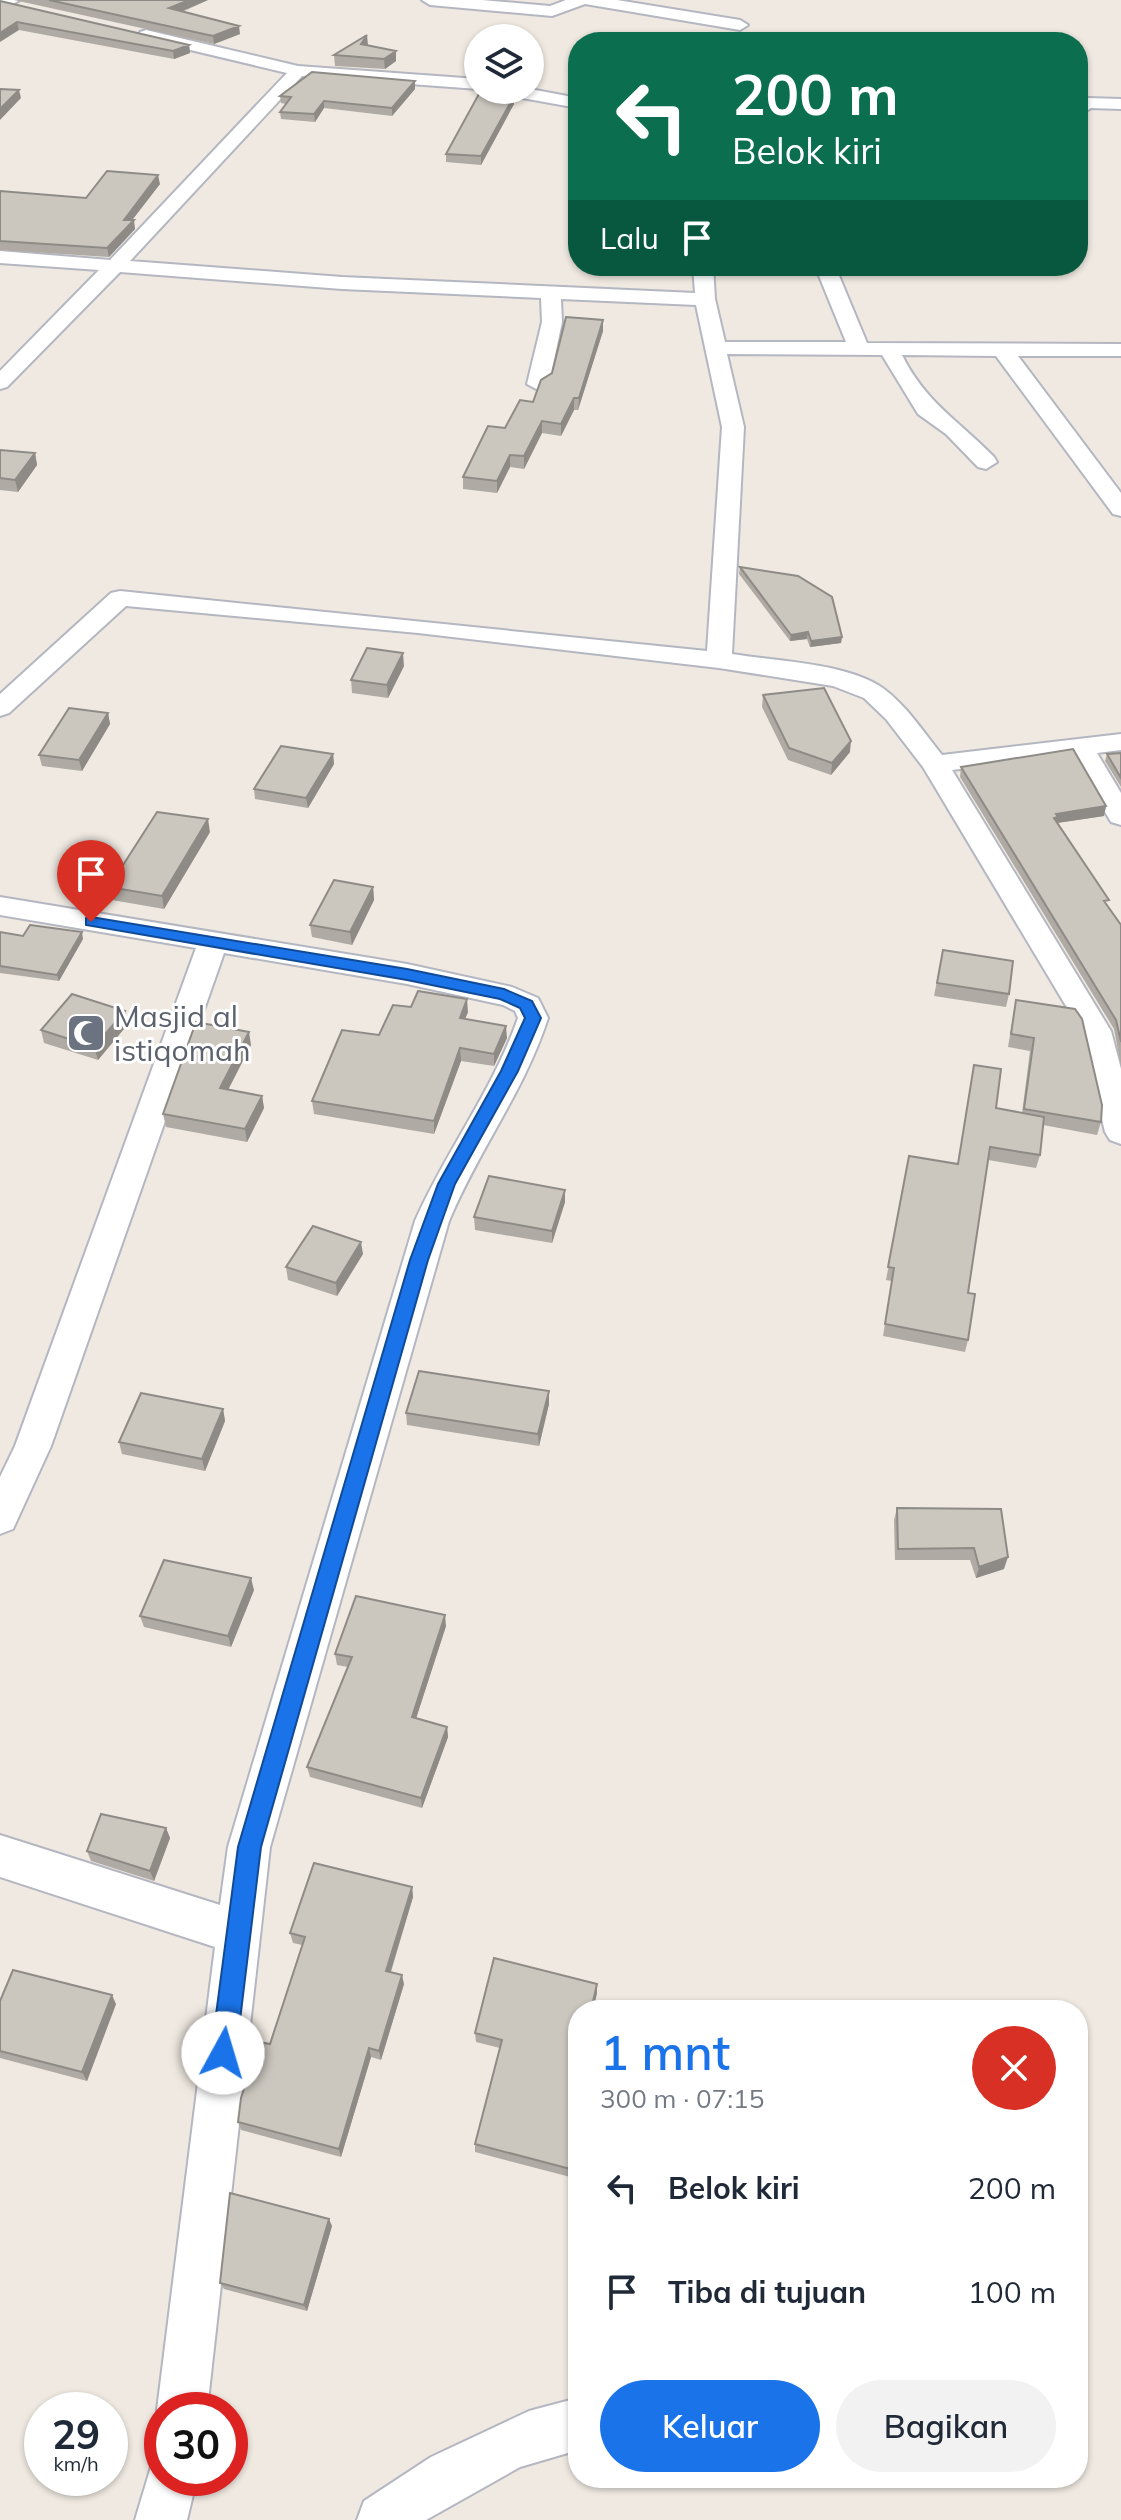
<!DOCTYPE html>
<html lang="id">
<head>
<meta charset="utf-8">
<style>
	:root { --surface:#fff; --page:#f2f2f3; --text:#1f2937; --muted:#747a83; --accent:#1a73e8 }
	body { margin:0; font-family:Mulish,sans-serif; background:var(--page); color:var(--text); height:100vh; display:flex; flex-direction:column; font-size:30px; white-space:nowrap }
	* { box-sizing:border-box; margin:0 }
	p { font-size:26px; color:var(--muted) }
	.icon { flex:none; width:44px; height:44px; fill:none; stroke:currentColor; stroke-width:2; stroke-linecap:round; stroke-linejoin:round }
	.map { position:relative; flex:1; overflow:hidden }
	.panel { position:absolute; left:568px; top:2000px; width:520px; height:488px; display:flex; flex-direction:column; background:var(--surface); border-radius:32px; box-shadow:0 2px 6px #0004 }
	.panel>* { flex:none }
	.banner { position:absolute; left:568px; top:32px; width:520px; height:244px; border-radius:32px; box-shadow:0 2px 6px #0004; background:#0b6e4f; color:#fff; overflow:hidden }
	.tools { position:absolute; left:464px; top:24px; display:grid; gap:16px }
	.tools a { display:grid; place-items:center; width:80px; height:80px; border-radius:50%; background:var(--surface); box-shadow:0 2px 6px #0004; font-size:40px }
	.speed { position:absolute; left:24px; top:2392px; display:flex; gap:16px; font-size:40px; font-weight:700; text-align:center }
	.speed>* { display:grid; place-content:center; width:104px; height:104px; border-radius:50%; background:var(--surface); box-shadow:0 2px 6px #0004; line-height:1 }
	.speed small { font-size:20px; font-weight:400 }
	.speed .limit { border:12px solid #d22; background:#fff; color:#111 }
	.pin { position:absolute; display:grid; place-items:center; width:68px; height:68px; color:#fff; margin:-82px -34px; border-radius:50% 50% 50% 0; rotate:-45deg; box-shadow:0 0 8px #0007 }
	.pin .icon { rotate:45deg }
	.me { position:absolute; width:88px; margin:-44px; rotate:6deg; stroke-linejoin:round; filter:drop-shadow(0 0 6px #0008) }
	.turn { display:flex; align-items:center; gap:28px; height:168px; padding:0 32px; font-size:36px }
	.turn .icon { width:104px; height:104px; stroke-width:2.5 }
	.turn b { display:block; font-size:56px; line-height:68px }
	.then { display:flex; align-items:center; height:76px; padding:0 32px; background:#0003; gap:16px; font-size:30px }
	.round { display:grid; place-items:center; flex:none; width:84px; height:84px; border-radius:42px; background:var(--page) }
	.summary { display:flex; align-items:center; justify-content:space-between; height:136px; padding:0 32px }
	h1 { font-size:48px; font-weight:600; line-height:60px; color:var(--accent) }
	.cta { display:flex; gap:16px; margin-top:auto; padding:16px 32px }
	.cta a { flex:1; height:92px; border-radius:48px; background:var(--accent); color:#fff; font-size:32px; font-weight:600; line-height:92px; text-align:center }
	.cta a+a { background:var(--page); color:var(--text) }
	ul { padding:0; list-style:none }
	li { display:flex; align-items:center; gap:24px; height:104px; padding:0 32px }
	li div { flex:1 }
	li b { display:block; font-size:30px }
	li em { font-style:normal }
	.map>svg:first-child { display:block }
</style>
</head>
<body>
<div class="map">
<svg width="1121" height="2520" viewBox="0 0 1121 2520">
	<rect width="100%" height="100%" fill="#efe9e1"/>
	<g fill="none" stroke-linecap="round" stroke-linejoin="round">
		<g stroke="#b4b7c1" stroke-width="4">
			<path id="minor" d="M0 0H20L0 11Z
				M422 0H482L550 6 566 0H617L740 20 748 25 740 30 585 4 552 16 430 5Z
				M146 30 298 66 478 79V89L302 76 130 261 342 277 695 293 693 266H713L715 299 725 342H846L815 266H835L867 343 1121 344V356H1018L1121 493V516L1113 514 996 356 902 355C925 402 959 421 994 457L997 462 986 469 978 467 946 434 918 414 882 355 727 354 744 427 732 654C775 661 849 663 884 689 907 706 924 733 942 755L1121 734V750L1097 753 1121 793V825L1111 822 1072 756 952 770 1111 1031 1121 1069V1144L1110 1140 1105 1132 1081 1031 923 767 886 719 864 698 833 686 719 668 418 633 126 606 9 713 0 716V694L111 593 120 591 707 651 722 427 696 305 561 299 562 322 549 384 538 390 527 384 542 322 541 298 342 289 120 272 7 387 0 389V371L99 270 0 263V251L110 260 287 73 140 38V32Z
				M530 89 578 98V108L505 95 497 90Z
				M1087 98 1121 99V109L1091 108 1078 116V102Z
				M0 897 407 964 512 987 538 998 548 1018C525 1090 478 1151 449 1221L270 1847 207 2410H162V2423L157 2410 215 1947 0 1877V1835L220 1905 228 1847 415 1221C446 1151 493 1090 518 1018L515 1011 503 1005 407 984 224 953 51 1446 13 1529 0 1534V1477L15 1446 196 948 0 915Z
				M578 2398V2450L520 2467 426 2520H357L364 2501 431 2457 529 2411Z
				M162 2456V2478H197L187 2520H135L153 2460Z"/>
		</g>
		<use href="#minor" fill="#fff" fill-rule="evenodd"/>
	</g>
	<path fill="#afaba4" d="M14 0H208L182 12 240 34 214 44Z
		M0 1 189 45 190 53 174 59 19 30Z
		M368 46 396 61 385 69 335 66 334 55Z
		M415 89 392 116 324 108 315 122 281 119 280 112 286 104 281 103 280 96Z
		M514 96V104L481 165 446 162V154Z
		M160 184 132 220 135 229 109 257 0 250V191L86 198Z
		M603 320V331L578 410H574L561 436 542 433 524 469 510 467 497 493 463 489V477L505 428 533 402 552 373Z
		M0 450 35 453 37 465 18 492 0 490Z
		M740 567 842 637 841 643 810 647 807 639 790 641 739 574Z
		M404 666 388 698 352 693 351 680Z
		M763 695 850 752 831 775 788 760 762 707Z
		M108 713 110 724 82 771 42 766 39 755Z
		M1121 753V787L1105 761 1107 754Z
		M333 754 334 764 308 808 255 799 254 789Z
		M961 767 1106 806 1104 816 1057 823 1107 906 1121 925V1066L1114 1029 960 777Z
		M210 832 164 909 112 900 109 887Z
		M373 887 374 900 352 945 312 937 310 925Z
		M0 932 23 936 83 939 59 981 0 973Z
		M943 950 1009 994 1006 1007 934 996Z
		M1016 1000 1101 1122 1097 1135 1043 1125 1040 1155 1036 1168 988 1160 968 1293V1340L965 1352 883 1336 892 1281 886 1280 909 1156 958 1164 974 1065 996 1108 1022 1113 1030 1051 1008 1047Z
		M411 1007 468 1012 465 1019 507 1038 494 1066 461 1061 434 1134 314 1114 312 1101 379 1035Z
		M128 1024 98 1060 44 1043 41 1030Z
		M251 1045 228 1089 262 1096 264 1108 247 1142 166 1127 163 1114Z
		M565 1190V1202L552 1243 475 1230 474 1217Z
		M363 1254 337 1296 288 1280 286 1267Z
		M549 1391V1404L539 1446 407 1425 406 1413Z
		M223 1409 225 1421 205 1471 122 1454 119 1442Z
		M897 1508 1001 1509 1004 1569 976 1578 970 1560H895L894 1520Z
		M254 1590 231 1647 144 1627 140 1616Z
		M446 1626 416 1718 447 1727 448 1737 422 1808 310 1777 307 1767 348 1667 337 1665 335 1654Z
		M166 1828 170 1838 154 1881 91 1861 87 1851Z
		M412 1887 413 1897 391 1972 404 1984 381 2060 371 2057 341 2157 241 2130 238 2122 270 2044 302 1945 293 1943 290 1933Z
		M597 1993 576 2084H578V2179L475 2152V2144L500 2048 476 2042 475 2033Z
		M0 2001 116 2004 87 2081 0 2058Z
		M332 2226 307 2311 224 2289 220 2283Z"/>
	<path fill="#8e8b86" d="M189 0H208L170 16 169 8Z
		M17 22 19 30 0 42V33Z
		M239 26 240 34 214 44 213 36Z
		M367 35 368 45 361 55V44Z
		M189 45 190 53 174 59 173 51Z
		M396 51V61L385 69 384 59Z
		M415 81V89L392 116V108Z
		M19 90 21 98 0 120V109Z
		M514 96V104L481 165V156Z
		M324 101V108L315 122 314 114Z
		M158 175 160 184 126 228 124 220Z
		M134 220 135 229 109 257 107 248Z
		M603 320V331L578 410 579 398Z
		M574 398V410L561 436V424Z
		M542 421V433L524 469V456Z
		M35 453 37 465 18 492 15 480Z
		M510 455V467L497 493V481Z
		M808 632 807 639 790 641 791 635Z
		M842 637 841 643 810 647 811 641Z
		M403 653 404 666 388 698 387 685Z
		M108 713 110 724 82 771 79 760Z
		M851 741 850 752 831 775 832 763Z
		M333 754 334 764 308 808 306 798Z
		M1106 806 1104 816 1057 823 1051 828 1056 814Z
		M208 819 210 832 164 909 162 896Z
		M373 887 374 900 352 945 350 932Z
		M82 932 83 939 59 981 57 975Z
		M467 999 468 1012 460 1031V1018Z
		M125 1011 128 1024 98 1060 94 1047Z
		M506 1026 507 1038 494 1066V1054Z
		M249 1032 251 1045 223 1100 220 1088Z
		M460 1048 461 1061 434 1134V1121Z
		M262 1096 264 1108 247 1142 245 1129Z
		M565 1190V1202L552 1243V1231Z
		M361 1242 363 1254 337 1296 336 1283Z
		M549 1391V1404L539 1446 538 1434Z
		M223 1409 225 1421 205 1471 202 1459Z
		M1008 1557 1004 1569 976 1578 979 1567Z
		M251 1578 254 1590 231 1647 228 1636Z
		M445 1615 446 1626 413 1728 412 1717Z
		M447 1727 448 1737 422 1808 421 1798Z
		M166 1828 170 1838 154 1881 150 1871Z
		M412 1887 413 1897 388 1980 386 1971Z
		M402 1975 404 1984 381 2060 379 2051Z
		M597 1984V1993L593 2010H591Z
		M112 1995 116 2004 87 2081 82 2072Z
		M369 2048 371 2057 341 2157 339 2149Z
		M329 2219 332 2226 307 2311 304 2305Z"/>
	<path fill="#cbc7bf" stroke="#8e8b86" stroke-width="2" d="M49 0H189L169 8 239 26 213 36Z
		M0 1 189 45 173 51 17 22 0 33Z
		M367 35 361 44 396 51 384 59 334 55Z
		M312 72 415 81 392 108 324 101 314 114 280 112 291 97 280 96Z
		M0 89 19 90 0 109Z
		M480 92 514 96 481 156 446 154Z
		M107 171 158 175 124 220H134L107 248 0 241V191L86 198Z
		M566 317 603 320 579 398H574L561 424 542 421 524 456 510 455 497 481 463 477 488 426 505 428 520 400 533 402 541 380 552 373Z
		M0 450 35 453 15 480 0 478Z
		M740 567 798 576 832 597 842 637 811 641 808 632 791 635Z
		M367 648 403 653 387 685 351 680Z
		M824 688 851 741 832 763 789 748 763 695Z
		M69 708 108 713 79 760 39 755Z
		M281 746 333 754 306 798 254 789Z
		M1073 749 1106 806 1056 814 1058 817 1054 818 1109 900 1104 901 1121 925V1042L1116 1020 961 767Z
		M1121 753V778L1107 754Z
		M157 812 208 819 162 896 109 887Z
		M334 880 373 887 350 932 310 925Z
		M30 925 82 932 57 975 0 966V932L23 936Z
		M943 950 1013 961 1009 994 937 983Z
		M418 991 467 999 460 1018 506 1026 494 1054 460 1048 434 1121 312 1101 342 1030 379 1035 393 1005 411 1007Z
		M72 994 125 1011 94 1047 41 1030Z
		M1016 1000 1075 1009 1082 1019 1102 1105 1101 1122 1024 1109 1034 1038 1011 1034Z
		M196 1022 249 1032 220 1088 262 1096 245 1129 163 1114Z
		M974 1065 1001 1069 996 1108 1044 1117 1040 1155 990 1147 968 1293 975 1294 968 1340 885 1324 894 1268 888 1267 909 1156 958 1164Z
		M489 1176 565 1190 552 1231 474 1217Z
		M313 1226 361 1242 336 1283 286 1267Z
		M419 1371 549 1391 538 1434 406 1413Z
		M141 1393 223 1409 202 1459 119 1442Z
		M897 1508 1001 1509 1008 1557 979 1567 974 1548 898 1549Z
		M164 1560 251 1578 228 1636 140 1616Z
		M356 1596 445 1615 412 1717 447 1727 421 1798 307 1767 352 1657 335 1654Z
		M101 1814 166 1828 150 1871 87 1851Z
		M314 1863 412 1887 386 1971 402 1975 379 2051 369 2048 339 2149 238 2122 241 2098 259 2042 270 2044 305 1937 290 1933Z
		M494 1958 597 1984 591 2010H578V2065L574 2083 578 2084V2171L475 2144 502 2040 475 2033Z
		M13 1970 112 1995 82 2072 0 2051V2001Z
		M230 2193 329 2219 304 2305 220 2283Z"/>
	<path fill="#1a73e8" stroke="#114b97" stroke-width="2" d="M91 917 407 969 504 989 532 1001 541 1018 518 1071 455 1184 428 1260 261 1847 236 2053 232 2062 223 2065 215 2062 211 2053 238 1847 410 1260 438 1184 501 1071 525 1018 520 1008 500 999 407 980 86 925V918Z"/>
	<defs>
		<g id="mosque-square" transform="scale(2)"><rect x="-9" y="-9" width="18" height="18" rx="4" fill="#6b7280" stroke="#fff"/><path d="M3.5-4.9A6 6 0 1 0 3.5 4.9A5 5 0 1 1 3.5-4.9Z" fill="#fff"/></g>
	</defs>
	<g fill-rule="evenodd">
		<use href="#mosque-square" x="86" y="1033"/>
	</g>
	<g text-anchor="middle" dominant-baseline="central" stroke-width="6" stroke-linejoin="round" paint-order="stroke">
		<g font-size="30" fill="#5b616d" stroke="#fff" text-anchor="start">
			<text x="114" y="1016">Masjid al<tspan x="114" dy="34">istiqomah</tspan></text>
		</g>
	</g>
</svg>
<div class="tools">
<a><svg class="icon" aria-label="layers" viewBox="0 0 24 24"><path d="M12 4l9 5-9 5-9-5zM3 14l9 5 9-5"/></svg></a>
</div>
<div class="speed"><div>29<small>km/h</small></div><div class="limit">30</div></div>
<div class="pin" style="left:91px;top:922px;background:#d93025"><svg class="icon" aria-label="arrive" viewBox="0 0 24 24"><path d="M6 21V4h12l-3 4 3 4H6"/></svg></div>
<svg class="me" style="left:223px;top:2053px" viewBox="-20 -20 40 40"><circle r="19" fill="#fff"/><path d="M0-13L10 11 0 6-10 11z" fill="#1a73e8"/></svg>
<div class="banner">
<div class="turn"><svg class="icon" aria-label="left" viewBox="0 0 24 24"><path d="M17 20v-9H6M10 6l-5 5 5 5"/></svg><div><b>200 m</b>Belok kiri</div></div>
<div class="then">Lalu<svg class="icon" aria-label="arrive" viewBox="0 0 24 24"><path d="M6 21V4h12l-3 4 3 4H6"/></svg></div>
</div>
<section class="panel">
<div class="summary"><div><h1>1 mnt</h1><p>300 m · 07:15</p></div><a class="round" style="background:#d93025;color:#fff"><svg class="icon" aria-label="close" viewBox="0 0 24 24"><path d="M6 6l12 12M18 6L6 18"/></svg></a></div>
<ul>
<li><svg class="icon" aria-label="left" viewBox="0 0 24 24"><path d="M17 20v-9H6M10 6l-5 5 5 5"/></svg><div><b>Belok kiri</b></div><em>200 m</em></li>
<li><svg class="icon" aria-label="arrive" viewBox="0 0 24 24"><path d="M6 21V4h12l-3 4 3 4H6"/></svg><div><b>Tiba di tujuan</b></div><em>100 m</em></li>
</ul>
<div class="cta"><a>Keluar</a><a>Bagikan</a></div>
</section>
</div>
</body>
</html>
